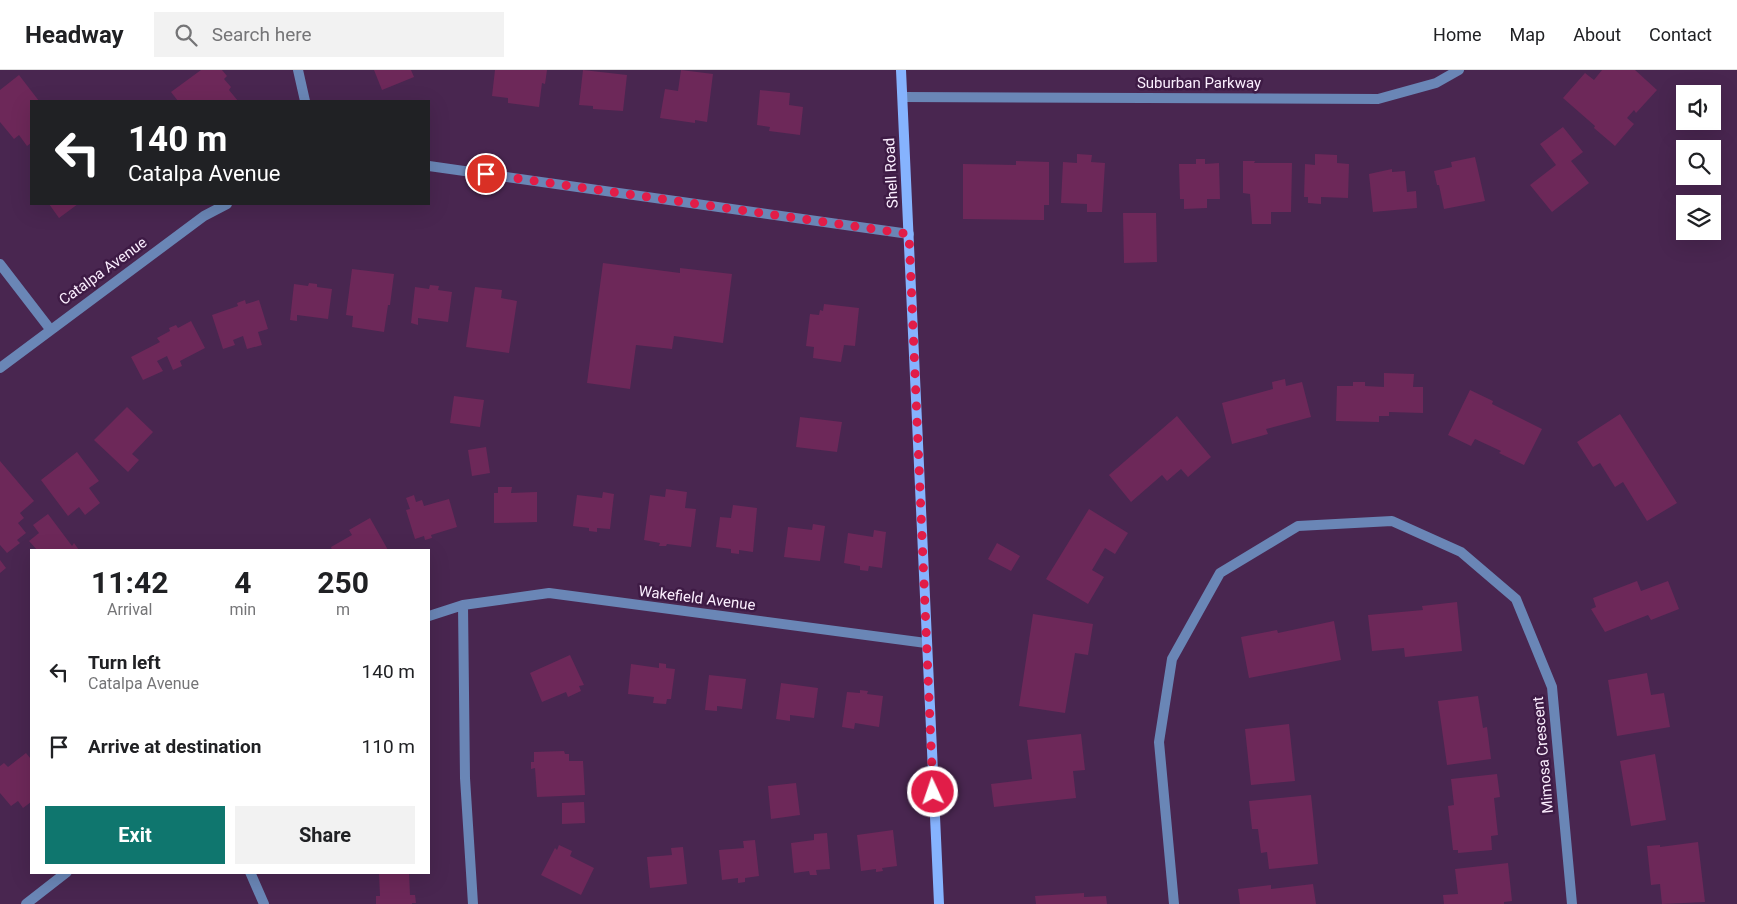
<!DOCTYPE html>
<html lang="en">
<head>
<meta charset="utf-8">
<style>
	:root { --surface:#fff; --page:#f2f2f2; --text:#202124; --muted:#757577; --line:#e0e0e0; --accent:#0f766e }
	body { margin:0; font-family:Roboto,sans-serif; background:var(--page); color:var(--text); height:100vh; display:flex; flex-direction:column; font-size:19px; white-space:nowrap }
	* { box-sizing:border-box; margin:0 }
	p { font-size:16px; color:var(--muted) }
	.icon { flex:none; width:28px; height:28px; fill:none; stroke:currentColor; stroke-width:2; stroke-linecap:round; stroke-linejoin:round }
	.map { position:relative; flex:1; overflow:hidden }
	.side { position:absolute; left:30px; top:479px; width:400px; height:325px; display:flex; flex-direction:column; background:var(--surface); border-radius:0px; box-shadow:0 5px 20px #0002 }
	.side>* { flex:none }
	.banner { position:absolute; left:30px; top:30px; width:400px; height:105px; border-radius:0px; box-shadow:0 5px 20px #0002; background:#202124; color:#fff; overflow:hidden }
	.buttons { position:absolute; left:1676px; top:15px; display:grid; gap:10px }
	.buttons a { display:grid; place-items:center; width:45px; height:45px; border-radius:0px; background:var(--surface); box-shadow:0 5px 20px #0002; font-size:25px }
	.pin { position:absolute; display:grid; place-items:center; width:42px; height:42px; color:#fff; margin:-21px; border:2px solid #fff; border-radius:50%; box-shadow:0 1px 5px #0007 }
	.me { position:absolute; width:55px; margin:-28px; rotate:357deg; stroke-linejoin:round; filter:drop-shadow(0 0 4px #0008) }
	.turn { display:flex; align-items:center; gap:18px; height:105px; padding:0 15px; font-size:22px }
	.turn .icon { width:65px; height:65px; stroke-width:2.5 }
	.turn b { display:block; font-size:35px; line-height:42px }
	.eta { display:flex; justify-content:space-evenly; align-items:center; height:85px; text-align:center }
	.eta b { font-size:30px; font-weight:700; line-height:35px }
	.action { display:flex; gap:10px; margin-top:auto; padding:10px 15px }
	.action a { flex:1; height:58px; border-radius:0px; background:var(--accent); color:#fff; font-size:20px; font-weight:700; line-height:58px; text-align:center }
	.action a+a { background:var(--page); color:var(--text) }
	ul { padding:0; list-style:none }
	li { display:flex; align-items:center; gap:15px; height:75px; padding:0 15px }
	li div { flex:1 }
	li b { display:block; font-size:19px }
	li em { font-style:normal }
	header { display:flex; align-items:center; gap:30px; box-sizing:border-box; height:70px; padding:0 25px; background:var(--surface); border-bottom:1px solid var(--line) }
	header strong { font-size:24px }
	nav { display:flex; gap:28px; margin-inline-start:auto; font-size:18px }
	.search { width:350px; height:45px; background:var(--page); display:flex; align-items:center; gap:12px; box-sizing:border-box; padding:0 18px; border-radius:0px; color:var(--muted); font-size:19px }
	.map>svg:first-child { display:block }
</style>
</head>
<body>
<header>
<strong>Headway</strong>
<div class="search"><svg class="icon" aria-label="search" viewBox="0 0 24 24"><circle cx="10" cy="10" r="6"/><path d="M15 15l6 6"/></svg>Search here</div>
<nav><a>Home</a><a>Map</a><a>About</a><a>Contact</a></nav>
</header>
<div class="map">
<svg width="1737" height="834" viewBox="0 0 1737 834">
	<rect width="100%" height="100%" fill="#492650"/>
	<path fill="#6d2859" d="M201 0H222L227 6 224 9 231 17 229 20 238 31H178L171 22Z
		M374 0H411L414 7 382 20Z
		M495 0H547L545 14 542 13 539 37 508 33V28L492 26Z
		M583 0 627 5 623 41 593 39V36L579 35Z
		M681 0 713 4 707 52 695 50V53L660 48 665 19 678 21Z
		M1602 0H1635L1657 20 1636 43 1634 40 1627 48 1634 54 1615 76 1594 58 1595 56 1563 28 1585 3 1594 10Z
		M19 5 39 31H31V73L27 76 19 65 14 69 0 52V20Z
		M760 20 790 23 789 35 803 37 800 65 769 61 770 57 757 55Z
		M1563 57 1583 82 1571 91 1589 113 1552 142 1530 115 1556 95 1540 74Z
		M1077 84 1092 85 1091 92 1105 93 1102 142H1087V134L1061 133 1063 92 1077 93Z
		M1315 84 1337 85V93L1349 94 1348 128 1321 127V134L1308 133V127H1304L1305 94 1315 95Z
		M1475 87 1485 131 1444 139 1439 115H1437L1434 101 1452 97 1451 92Z
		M1196 89H1205V94L1219 93 1220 129H1207V138L1184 139V129H1180L1179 94H1196Z
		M1016 91 1049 92V135H1044V150L963 149V94L1016 95Z
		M1243 91H1255L1254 93H1292L1291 142H1271V154H1252L1250 124 1243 123Z
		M1392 99V102L1405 101 1407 122 1416 121 1417 138 1373 142 1369 104Z
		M49 134H78L59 148Z
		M1123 143H1156L1157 192 1124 193Z
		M603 193 680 203V198L732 204 723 273 674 266 672 279 636 275 630 319 587 313Z
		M352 199 394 204 390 235H388L384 262 352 257 353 246 346 245Z
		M309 213 317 214V217L332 219 328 249 297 245V251L290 250 294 214 308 216Z
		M430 215 439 216 438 220 452 222 448 252 418 248V255L411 253 415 217 429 219Z
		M475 217 502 220 501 228 517 231 509 283 466 277Z
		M245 230 246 234 259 230 268 259 258 262 262 275 247 279 243 266 233 270 235 275 223 279 212 245 238 236 237 233Z
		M824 234 859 238 855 276 844 275 841 292 813 288 814 277 806 276 810 244 819 245 820 240 823 241Z
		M191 251 205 278 180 291 182 296 173 300 167 286 157 291 163 301 143 310 131 287 160 272 157 268 170 261 169 258 176 255 178 258Z
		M1384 303 1414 304 1413 317H1423V343L1389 342V346H1379V352L1336 351 1337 316H1353V312H1365V316L1384 317Z
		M1285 309 1286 316 1302 312 1311 347 1266 359 1268 364 1232 374 1222 333 1273 319 1272 312Z
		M1470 320 1493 331 1492 334 1542 359 1524 395 1499 383 1501 381 1475 369 1471 376 1448 365Z
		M454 326 484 330 480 357 450 353Z
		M127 337 153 362 132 384 139 390 128 402 94 370Z
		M1620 344 1677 433 1647 451 1623 412 1615 417 1600 393 1593 397 1577 372Z
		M1177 346 1211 387 1188 407 1181 399 1167 411 1162 405 1131 432 1109 405Z
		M800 347 842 352 837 382 796 377Z
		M486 377 490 403 472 406 468 380Z
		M77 382 99 411 89 418 100 433 85 445 79 437 68 446 41 410Z
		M0 391 34 431 20 443 24 448 18 453 26 463 17 470 20 473 7 483 0 475Z
		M498 417H512L511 423 537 422V452L494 453V423H498Z
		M666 419 687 422 685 438 696 439 691 477 667 474 666 476H659L660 473 644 470 650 425 665 427Z
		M603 422 614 424 610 459 597 458V462L589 461V458L573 456 577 425 602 428Z
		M414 425 416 432 422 430 424 436 449 429 457 457 431 465 432 468 425 470 424 466 415 469 406 440 410 439 406 428Z
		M733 435 757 438 753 482 739 480V484L731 483V479L716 477 720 447 731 448Z
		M1089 439 1128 463 1115 484 1105 478 1092 500 1104 507 1088 534 1046 509Z
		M48 444 72 476 74 473 79 480H37L29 471 39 463 33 455Z
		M370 448 388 480H332L331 477 352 465 349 460Z
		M813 454 825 456 820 491 784 487 788 457 812 460Z
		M874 460 886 462 882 498 869 496 868 501 860 500V496L844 493 848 463 873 467Z
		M997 473 1020 486 1011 501 988 489Z
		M0 490 6 498 0 503Z
		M1637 511 1641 521 1668 511 1679 539 1651 550 1648 545 1605 562 1591 539 1596 537 1593 528Z
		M1457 532 1462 581 1405 587 1404 578 1372 581 1368 545 1423 540 1422 536Z
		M1033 544 1093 554 1088 585 1075 583 1065 643 1019 636Z
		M1334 551 1341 590 1249 608 1241 567 1277 560 1278 563Z
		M570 585 584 615 579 616 581 621 568 627 566 622 542 632 530 603Z
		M659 593 666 594V598L675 599 671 629H667L666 634 653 633 654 627 628 624 631 594 659 598Z
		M1647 603 1651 625 1664 623 1670 657 1617 666 1608 610Z
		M709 605 746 609 742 639 717 636V641L705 640Z
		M781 613 818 618 814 648 790 645V651L776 649Z
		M860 620 868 621 867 624 883 626 879 657 855 653 854 659 842 657 847 622 860 623Z
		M1478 626 1483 658 1487 657 1491 689 1447 695 1438 631Z
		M1289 654 1295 711 1251 715 1245 659Z
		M1081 664 1085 700 1073 701 1076 728 994 737 991 714 1032 709 1027 670Z
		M564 681 565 684H569V691H583L585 725 537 727 535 698 531 699V692H534V682Z
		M26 683 31 689V732L23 738 18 731 11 736 0 723V696L4 693 8 697Z
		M1655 684 1666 750 1631 756 1620 691Z
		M1497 704 1500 727 1494 728 1498 765 1491 766 1492 780 1458 783V780H1453L1448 736 1454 735 1451 709Z
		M796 713 800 745 771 749 768 716Z
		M1311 725 1318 794 1269 799 1267 782 1261 783 1258 759H1252L1249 731Z
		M584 732 585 753 562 754V733Z
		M893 760 897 796 882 798 883 801 876 802V799L861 801 857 765Z
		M827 763 830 799 816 800 817 805H810L809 801 794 803 791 773 814 770V764Z
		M755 770 759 806 745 808V812L738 813V808L722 810 719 780 744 778 743 771Z
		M1698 772 1705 832 1662 834 1660 814 1651 815 1647 776 1660 775V777Z
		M559 775 572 781 570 786 594 798 581 825 541 805 555 778 557 780Z
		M683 777 687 814 650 818 647 787 672 785 671 778Z
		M1508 793 1512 831 1504 832V834H1444L1443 825 1458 824 1455 799Z
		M379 802H409L410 825H415L416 833H412V834H376V826H380Z
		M1313 814 1316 834H1240L1238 819 1271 815V819Z
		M1084 823V827L1106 826 1107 834H1036L1035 826Z"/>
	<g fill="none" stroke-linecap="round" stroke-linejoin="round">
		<path stroke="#6a86b6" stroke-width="10" d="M298 0 305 31
			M903 27 1378 29 1436 13 1459 0
			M429 96 909 164
			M0 194 50 259
			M0 298 204 146 227 134
			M429 546 463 535
			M250 802 264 834
			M26 834 67 802
			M473 834 465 708 463 535 549 523 926 573
			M1174 834 1159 672 1172 589 1220 503 1298 456 1392 451 1461 482 1516 529 1552 617 1572 834"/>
		<path stroke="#86b3fe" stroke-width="10" d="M901 0 939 834"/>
	</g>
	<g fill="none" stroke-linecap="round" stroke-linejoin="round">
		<path stroke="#e11d48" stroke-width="9" stroke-dasharray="0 16.2" d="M486 104 909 164 933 722"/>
	</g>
	<g text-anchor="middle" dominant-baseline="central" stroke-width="5" stroke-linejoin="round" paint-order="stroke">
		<g font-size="15" fill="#fbeefe" stroke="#3e1b45">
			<text x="1199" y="13">Suburban Parkway</text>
			<text transform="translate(891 103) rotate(-93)">Shell Road</text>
			<text transform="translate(103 201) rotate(-36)">Catalpa Avenue</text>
			<text transform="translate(697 528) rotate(7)">Wakefield Avenue</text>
			<text transform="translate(1543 685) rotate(-95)">Mimosa Crescent</text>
		</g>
	</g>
</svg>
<div class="buttons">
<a><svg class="icon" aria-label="sound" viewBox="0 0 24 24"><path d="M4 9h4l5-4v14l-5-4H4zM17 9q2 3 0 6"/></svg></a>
<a><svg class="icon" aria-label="search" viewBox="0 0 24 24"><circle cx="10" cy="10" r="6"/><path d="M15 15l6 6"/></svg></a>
<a><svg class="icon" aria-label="layers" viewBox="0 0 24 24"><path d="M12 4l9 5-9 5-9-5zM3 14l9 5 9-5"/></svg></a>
</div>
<div class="pin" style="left:486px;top:104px;background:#d93025"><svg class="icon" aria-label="arrive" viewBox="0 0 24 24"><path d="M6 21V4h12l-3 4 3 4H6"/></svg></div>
<svg class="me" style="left:933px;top:722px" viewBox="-20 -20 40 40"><circle r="17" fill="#e11d48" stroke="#fff" stroke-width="3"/><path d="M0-11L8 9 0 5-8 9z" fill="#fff"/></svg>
<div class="banner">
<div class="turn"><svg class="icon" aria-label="left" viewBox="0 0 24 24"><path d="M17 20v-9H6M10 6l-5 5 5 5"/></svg><div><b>140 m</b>Catalpa Avenue</div></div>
</div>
<section class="side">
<div class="eta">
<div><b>11:42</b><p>Arrival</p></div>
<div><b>4</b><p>min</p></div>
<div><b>250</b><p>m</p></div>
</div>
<ul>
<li><svg class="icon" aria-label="left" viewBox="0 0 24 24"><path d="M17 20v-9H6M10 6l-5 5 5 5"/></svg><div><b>Turn left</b><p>Catalpa Avenue</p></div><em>140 m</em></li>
<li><svg class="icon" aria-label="arrive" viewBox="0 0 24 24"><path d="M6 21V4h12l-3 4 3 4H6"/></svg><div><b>Arrive at destination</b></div><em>110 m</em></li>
</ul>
<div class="action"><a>Exit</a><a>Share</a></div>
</section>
</div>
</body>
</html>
